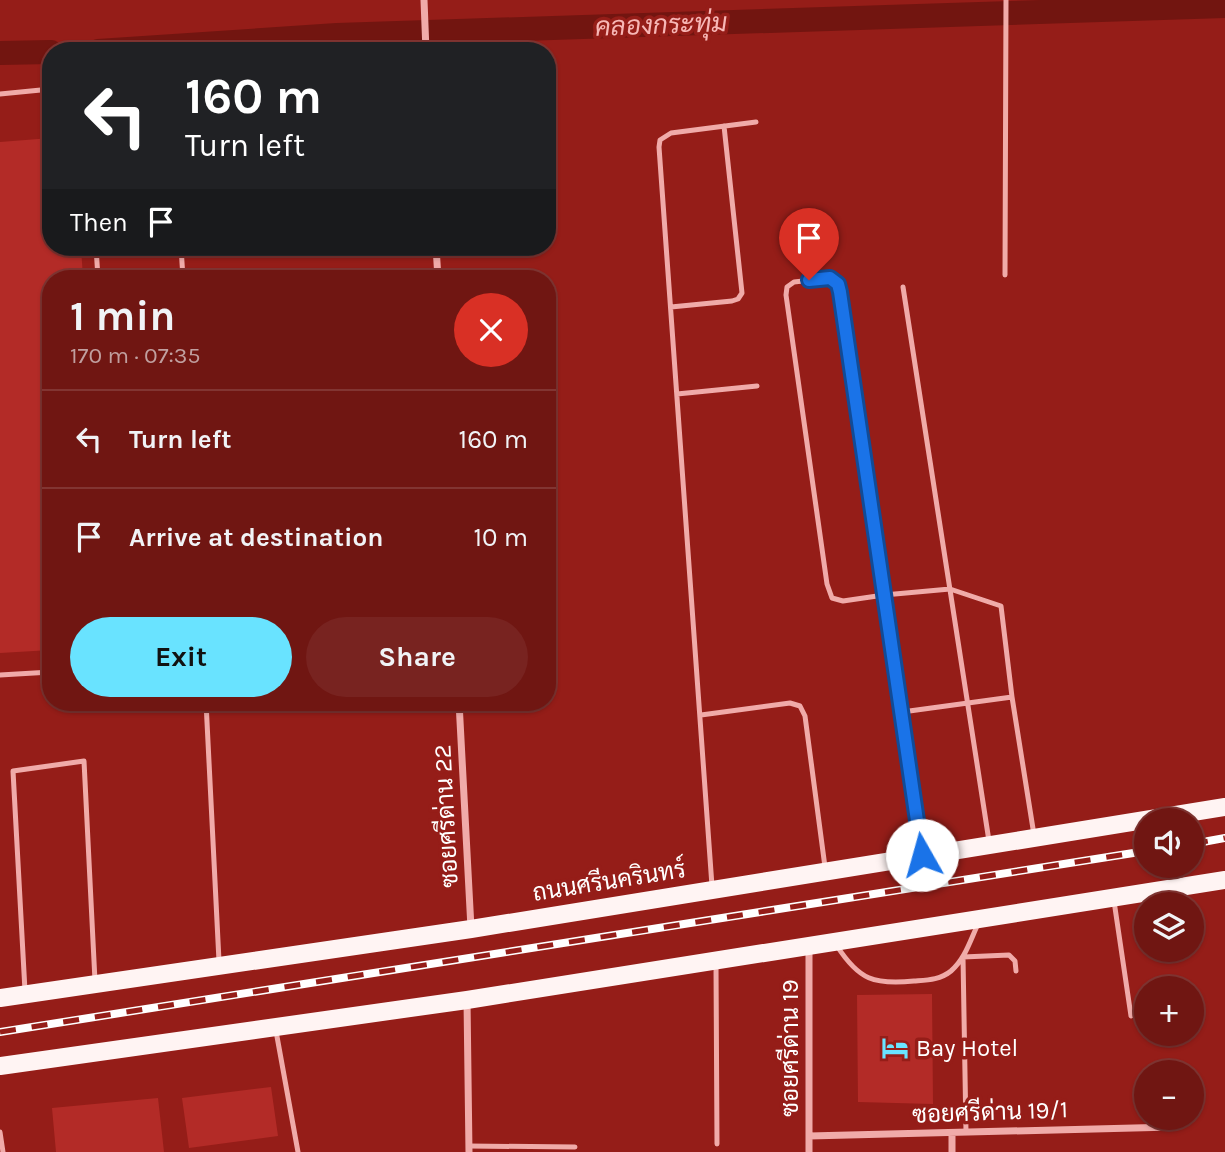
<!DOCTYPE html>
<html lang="en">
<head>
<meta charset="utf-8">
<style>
	:root { --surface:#701612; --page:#782320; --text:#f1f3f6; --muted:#c09f9f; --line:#823532; --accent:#69e3ff }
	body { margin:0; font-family:Karla,Sarabun,sans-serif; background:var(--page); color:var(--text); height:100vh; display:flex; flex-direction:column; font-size:26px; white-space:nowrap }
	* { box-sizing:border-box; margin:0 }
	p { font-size:23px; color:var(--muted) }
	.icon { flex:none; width:38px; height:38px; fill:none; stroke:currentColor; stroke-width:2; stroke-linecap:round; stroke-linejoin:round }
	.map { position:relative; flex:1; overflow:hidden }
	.drawer { position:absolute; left:42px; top:270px; width:514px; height:441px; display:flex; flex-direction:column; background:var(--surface); border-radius:28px; box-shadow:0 2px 5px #0004,0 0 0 2px var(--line) }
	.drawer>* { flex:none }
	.banner { position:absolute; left:42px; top:42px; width:514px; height:214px; border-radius:28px; box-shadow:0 2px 5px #0004,0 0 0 2px var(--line); background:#202124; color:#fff; overflow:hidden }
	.fabs { position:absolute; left:1134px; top:808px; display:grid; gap:14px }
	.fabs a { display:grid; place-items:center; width:70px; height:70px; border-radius:50%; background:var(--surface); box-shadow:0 2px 5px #0004,0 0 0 2px var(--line); font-size:35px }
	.pin { position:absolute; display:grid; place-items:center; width:60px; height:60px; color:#fff; margin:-72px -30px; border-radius:50% 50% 50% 0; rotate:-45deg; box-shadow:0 0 7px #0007 }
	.pin .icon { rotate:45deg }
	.me { position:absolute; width:77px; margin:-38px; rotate:353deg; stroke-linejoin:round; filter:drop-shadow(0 0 5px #0008) }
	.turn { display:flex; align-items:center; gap:24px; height:147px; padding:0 28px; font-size:32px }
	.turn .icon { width:91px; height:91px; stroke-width:2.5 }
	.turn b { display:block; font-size:49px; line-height:60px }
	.then { display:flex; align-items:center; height:66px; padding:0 28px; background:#0003; gap:14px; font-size:26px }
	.round { display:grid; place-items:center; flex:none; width:74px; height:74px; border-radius:37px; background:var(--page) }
	.overview { display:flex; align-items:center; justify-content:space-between; height:119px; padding:0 28px }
	h1 { font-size:42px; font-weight:700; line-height:52px }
	.primary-button { display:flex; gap:14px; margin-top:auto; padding:14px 28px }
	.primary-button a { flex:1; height:80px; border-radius:42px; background:var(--accent); color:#111; font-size:28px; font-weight:700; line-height:80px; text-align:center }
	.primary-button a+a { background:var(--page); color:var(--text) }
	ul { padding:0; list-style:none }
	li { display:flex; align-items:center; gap:21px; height:98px; padding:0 28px; border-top:2px solid var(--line) }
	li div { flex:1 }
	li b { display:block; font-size:26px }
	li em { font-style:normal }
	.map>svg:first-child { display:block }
</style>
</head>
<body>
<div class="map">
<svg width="1225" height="1152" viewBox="0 0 1225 1152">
	<rect width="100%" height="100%" fill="#951d18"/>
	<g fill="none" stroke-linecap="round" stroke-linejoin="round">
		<path stroke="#721510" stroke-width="24" d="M98 51 337 35 1225 6
			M0 53 51 52"/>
	</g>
	<path fill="#b32b27" d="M51 138V247H81L83 278H51V650L0 653V142Z
		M932 994 933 1104 858 1102 857 995Z
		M271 1087 278 1136 189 1148 182 1098Z
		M158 1098 164 1152H56L52 1108Z"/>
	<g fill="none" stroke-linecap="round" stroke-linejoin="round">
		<path stroke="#f0aba9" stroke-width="5" d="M0 94 51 89
			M96 247 98 278
			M181 247 183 278
			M1005 275 1006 0
			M903 287 989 841
			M671 307 732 301 738 299 742 293 724 126
			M677 394 757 386
			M0 675 51 672
			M1012 697 1034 835
			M206 702 219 961
			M902 712 1012 697 1001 606 950 589 884 595 843 601 832 598 827 584 786 295 787 287 794 282 830 278 838 284 840 292C867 478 899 665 922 852
			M701 715 790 703 800 706 805 716 825 867
			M712 886 659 147 660 140 671 133 756 122
			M1114 901 1131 1016
			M837 946C859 980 874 985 914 981 927 980 940 980 951 971 965 959 970 941 978 924
			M716 965 717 1144
			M25 991 13 771 84 761 95 981
			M276 1031 298 1152
			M0 1132 3 1152
			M966 1132 963 957 1009 955 1015 961 1016 971
			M469 1146 575 1147"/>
		<path stroke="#f0aba9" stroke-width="7" d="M424 0 426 51
			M436 247 438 278
			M459 702 471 928
			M467 1000 469 1152
			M809 1136 1173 1127
			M809 1152V946
			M952 1152V1133"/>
		<path stroke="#fff4f3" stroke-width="18" d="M0 998 471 929 1225 807
			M0 1066 467 1000 1225 880"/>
		<g stroke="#fff" stroke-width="8">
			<path id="rail" d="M1192 844 1225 838
				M0 1032 1146 851"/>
		</g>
		<use href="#rail" stroke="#951d18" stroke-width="5" stroke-dasharray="16" stroke-linecap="butt"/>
	</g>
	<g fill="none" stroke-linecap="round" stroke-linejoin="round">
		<g stroke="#114b97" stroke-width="18">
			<path id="route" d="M809 280 830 278 838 284 840 292 922 855"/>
		</g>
		<use href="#route" stroke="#1a73e8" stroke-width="12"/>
	</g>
	<defs>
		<g id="hotel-bare" transform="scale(2.1)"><path d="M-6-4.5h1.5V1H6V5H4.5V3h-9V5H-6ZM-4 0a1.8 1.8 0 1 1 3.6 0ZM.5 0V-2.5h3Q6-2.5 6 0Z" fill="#69e3ff" stroke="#951d18" stroke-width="2.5" paint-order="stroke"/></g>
	</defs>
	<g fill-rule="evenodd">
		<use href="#hotel-bare" x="895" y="1048"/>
	</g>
	<g text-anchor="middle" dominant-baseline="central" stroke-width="7" stroke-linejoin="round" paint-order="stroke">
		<g font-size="24" fill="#fff" stroke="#951d18">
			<text transform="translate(446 816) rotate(-93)">ซอยศรีด่าน 22</text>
			<text transform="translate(609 881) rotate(-9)">ถนนศรีนครินทร์</text>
			<text transform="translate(790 1048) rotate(-90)">ซอยศรีด่าน 19</text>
			<text transform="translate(990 1112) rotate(-2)">ซอยศรีด่าน 19/1</text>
		</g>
		<g font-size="24" fill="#fff" stroke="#951d18" text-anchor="start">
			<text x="916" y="1048">Bay Hotel</text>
		</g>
		<g font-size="26" font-style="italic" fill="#f7b7b6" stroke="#951d18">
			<text transform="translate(661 25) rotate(-2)">คลองกระทุ่ม</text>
		</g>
	</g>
</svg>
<div class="fabs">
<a><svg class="icon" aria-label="sound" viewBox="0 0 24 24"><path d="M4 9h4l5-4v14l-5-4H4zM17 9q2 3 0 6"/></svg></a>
<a><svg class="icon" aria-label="layers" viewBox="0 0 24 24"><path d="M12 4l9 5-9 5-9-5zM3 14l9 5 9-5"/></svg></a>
<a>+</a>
<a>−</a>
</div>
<div class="pin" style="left:809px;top:280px;background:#d93025"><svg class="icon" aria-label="arrive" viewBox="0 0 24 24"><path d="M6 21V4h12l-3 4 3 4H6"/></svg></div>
<svg class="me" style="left:922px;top:855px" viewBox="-20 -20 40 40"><circle r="19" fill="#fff"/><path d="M0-13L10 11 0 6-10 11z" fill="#1a73e8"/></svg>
<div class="banner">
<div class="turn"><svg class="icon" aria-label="left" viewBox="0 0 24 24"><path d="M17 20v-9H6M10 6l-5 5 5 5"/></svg><div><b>160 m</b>Turn left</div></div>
<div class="then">Then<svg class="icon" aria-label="arrive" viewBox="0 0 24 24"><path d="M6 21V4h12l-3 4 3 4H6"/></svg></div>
</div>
<section class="drawer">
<div class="overview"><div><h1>1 min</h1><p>170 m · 07:35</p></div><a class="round" style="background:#d93025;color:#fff"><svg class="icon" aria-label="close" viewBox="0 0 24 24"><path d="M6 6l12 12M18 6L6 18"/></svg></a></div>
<ul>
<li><svg class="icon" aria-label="left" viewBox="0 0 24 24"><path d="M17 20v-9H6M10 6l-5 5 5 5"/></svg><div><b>Turn left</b></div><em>160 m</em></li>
<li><svg class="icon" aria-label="arrive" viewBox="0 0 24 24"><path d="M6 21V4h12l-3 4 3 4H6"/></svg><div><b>Arrive at destination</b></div><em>10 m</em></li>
</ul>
<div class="primary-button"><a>Exit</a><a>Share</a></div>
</section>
</div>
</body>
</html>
